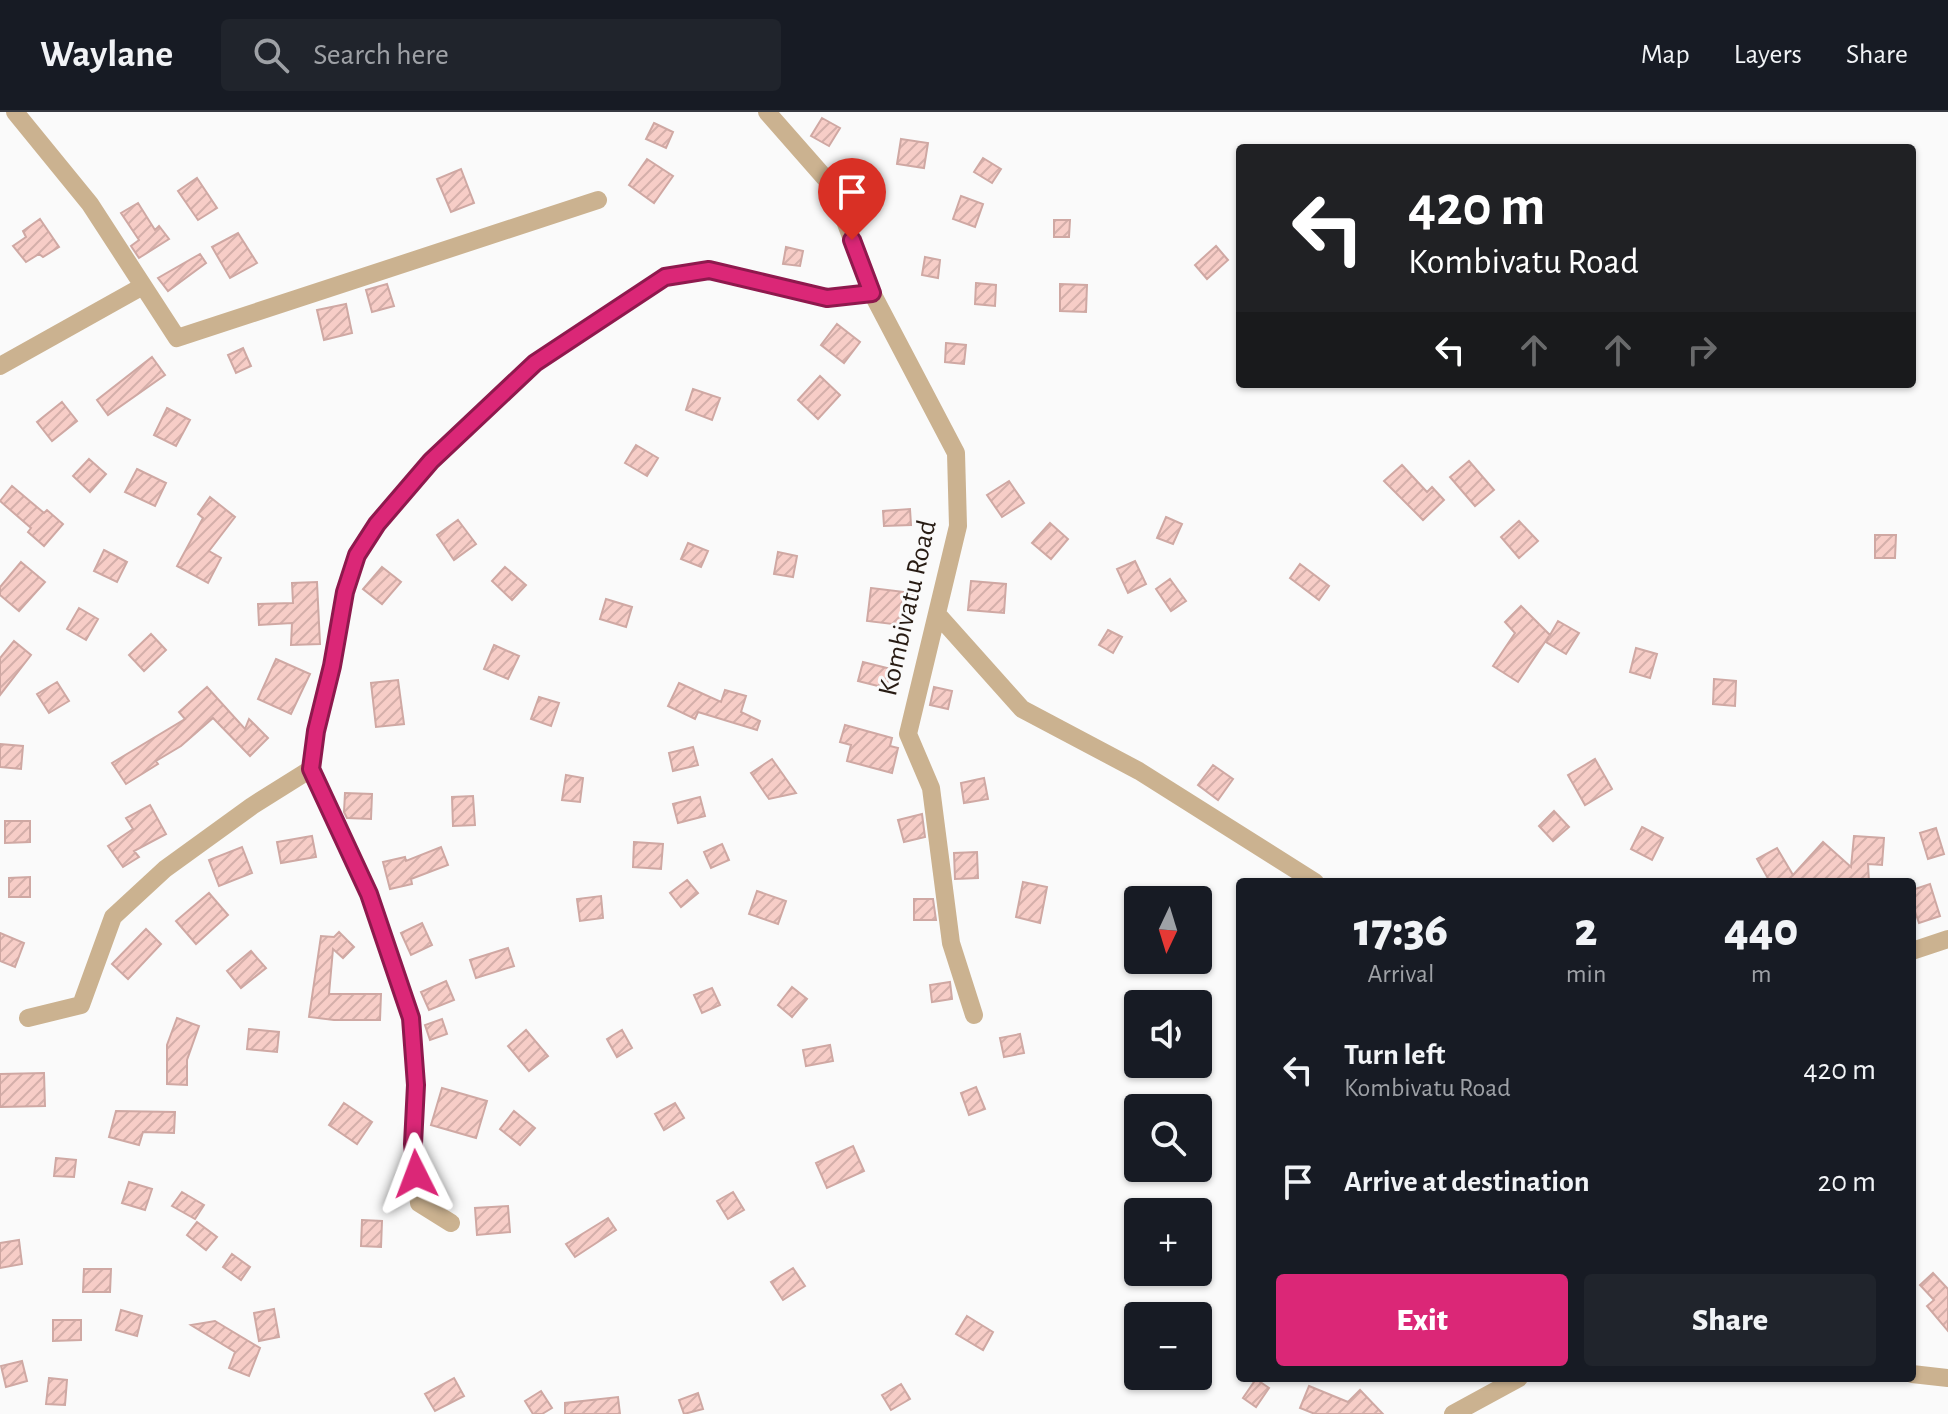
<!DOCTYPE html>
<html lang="en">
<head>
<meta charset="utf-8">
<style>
	:root { --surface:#171b24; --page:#20242c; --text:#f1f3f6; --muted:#9ea1a6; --line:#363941; --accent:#db2777 }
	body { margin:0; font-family:"Alegreya Sans",sans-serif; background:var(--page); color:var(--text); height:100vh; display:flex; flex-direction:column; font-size:30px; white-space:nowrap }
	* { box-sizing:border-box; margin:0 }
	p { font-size:26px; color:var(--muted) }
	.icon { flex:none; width:44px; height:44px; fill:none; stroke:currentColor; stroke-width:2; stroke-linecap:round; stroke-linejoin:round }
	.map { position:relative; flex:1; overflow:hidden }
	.details { position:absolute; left:1236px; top:766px; width:680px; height:504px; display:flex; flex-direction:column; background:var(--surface); border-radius:8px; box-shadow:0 2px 6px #0004 }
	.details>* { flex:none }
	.banner { position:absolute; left:1236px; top:32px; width:680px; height:244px; border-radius:8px; box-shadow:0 2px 6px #0004; background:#202124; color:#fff; overflow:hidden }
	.needle { width:52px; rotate:184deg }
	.controls { position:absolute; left:1124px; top:774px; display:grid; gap:16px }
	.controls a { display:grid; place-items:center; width:88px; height:88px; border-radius:8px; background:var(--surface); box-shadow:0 2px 6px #0004; font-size:40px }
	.pin { position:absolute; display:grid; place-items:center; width:68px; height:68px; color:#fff; margin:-82px -34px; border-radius:50% 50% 50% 0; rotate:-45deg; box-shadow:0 0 8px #0007 }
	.pin .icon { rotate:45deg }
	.me { position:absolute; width:88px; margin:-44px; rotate:357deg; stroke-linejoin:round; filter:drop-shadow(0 0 6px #0008) }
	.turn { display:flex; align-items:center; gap:28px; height:168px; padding:0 40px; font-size:36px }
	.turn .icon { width:104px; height:104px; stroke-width:2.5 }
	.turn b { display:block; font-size:56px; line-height:68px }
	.lanes { display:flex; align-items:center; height:76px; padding:0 40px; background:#0003; justify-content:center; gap:40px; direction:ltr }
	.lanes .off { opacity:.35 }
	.eta { display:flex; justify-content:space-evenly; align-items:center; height:136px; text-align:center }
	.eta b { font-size:48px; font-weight:800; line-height:56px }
	.primary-button { display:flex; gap:16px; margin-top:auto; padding:16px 40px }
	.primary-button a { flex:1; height:92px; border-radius:8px; background:var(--accent); color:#fff; font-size:32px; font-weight:800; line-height:92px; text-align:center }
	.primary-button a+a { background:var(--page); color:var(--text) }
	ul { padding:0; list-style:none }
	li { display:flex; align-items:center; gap:24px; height:112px; padding:0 40px }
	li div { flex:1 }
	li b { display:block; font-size:30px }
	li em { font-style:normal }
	header { display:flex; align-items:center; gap:48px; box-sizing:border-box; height:112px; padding:0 40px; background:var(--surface); border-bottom:2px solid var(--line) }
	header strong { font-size:38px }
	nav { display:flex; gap:44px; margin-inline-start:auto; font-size:28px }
	.search { width:560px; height:72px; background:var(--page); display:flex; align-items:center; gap:20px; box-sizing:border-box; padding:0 28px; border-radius:8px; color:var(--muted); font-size:30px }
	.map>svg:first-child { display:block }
</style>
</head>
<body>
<header>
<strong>Waylane</strong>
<div class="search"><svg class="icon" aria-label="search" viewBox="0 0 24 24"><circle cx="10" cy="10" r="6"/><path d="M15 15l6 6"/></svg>Search here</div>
<nav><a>Map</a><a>Layers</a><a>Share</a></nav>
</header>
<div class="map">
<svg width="1948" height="1302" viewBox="0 0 1948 1302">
	<defs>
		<pattern id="building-hatch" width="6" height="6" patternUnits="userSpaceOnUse" patternTransform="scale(2)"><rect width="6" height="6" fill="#f7cdc7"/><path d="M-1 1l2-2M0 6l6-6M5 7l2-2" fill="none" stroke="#d4afaa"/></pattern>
	</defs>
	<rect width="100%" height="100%" fill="#fafafa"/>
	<path fill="url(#building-hatch)" stroke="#cfa8a3" stroke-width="2" d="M822 6 840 16 829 34 811 24Z
		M654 11 673 20 666 36 646 27Z
		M901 27 928 31 924 56 897 52Z
		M983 46 1001 57 992 71 974 60Z
		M647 47 673 64 654 91 629 73Z
		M461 57 474 91 451 100 437 67Z
		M197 66 217 96 198 108 178 79Z
		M961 84 983 92 975 115 953 107Z
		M138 91 155 118 159 114 169 127 139 146 131 134 139 128 121 101Z
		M40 107 59 135 43 145 39 142 26 150 13 134 26 125 23 119Z
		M1054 108H1070L1069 125H1054Z
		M238 121 257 151 230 166 212 135Z
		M1216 134 1228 148 1207 167 1195 153Z
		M786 135 803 139 800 154 783 152Z
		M200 142 206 151 168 179 158 166Z
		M925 145 940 148 938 166 922 163Z
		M976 171 996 173 995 194 975 192Z
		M387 172 394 194 372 200 366 178Z
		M1060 172 1087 173 1086 200 1060 199Z
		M346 192 352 221 324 228 317 198Z
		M837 212 860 230 844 251 821 233Z
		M946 231 966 233 964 252 945 250Z
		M243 236 251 254 236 261 228 243Z
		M152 245 165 263 108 303 97 288Z
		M820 264 840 283 818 307 798 288Z
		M693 277 720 286 712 308 686 298Z
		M62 290 77 309 52 329 37 310Z
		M167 296 190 308 176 334 154 323Z
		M636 333 658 346 647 364 625 351Z
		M89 347 106 362 90 380 73 364Z
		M1469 349 1494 378 1475 394 1450 365Z
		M1402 353 1427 380 1432 375 1444 388 1423 408 1384 369Z
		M137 357 166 371 155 394 125 380Z
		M1009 369 1024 391 1002 405 987 383Z
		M12 374 44 401 47 398 63 412 44 434 28 420 31 416 0 389Z
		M210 385 235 405 209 439 221 446 208 471 177 454 203 406 198 402Z
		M910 397 911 413 884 414 883 399Z
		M1166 405 1182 412 1173 432 1157 426Z
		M458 408 476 432 454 448 437 423Z
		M1519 409 1538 429 1519 446 1501 425Z
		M1050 411 1068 427 1051 447 1032 431Z
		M1875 423H1896L1895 446H1875Z
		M688 431 708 439 701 455 681 447Z
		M104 438 127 450 117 470 94 459Z
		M778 440 797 444 793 465 774 462Z
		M1135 449 1146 472 1128 481 1117 457Z
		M21 450 45 470 19 499 0 483V475Z
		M1300 452 1329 474 1319 488 1290 466Z
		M382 455 401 470 382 492 363 477Z
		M505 455 526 473 512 488 492 469Z
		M1170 467 1186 489 1171 499 1156 477Z
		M971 469 1006 472 1004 501 968 498Z
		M317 470 320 532 291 533 292 511 259 513 258 492 293 491 292 471Z
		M871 476 913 481 909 514 867 509Z
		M606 487 632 495 626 515 600 507Z
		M1521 494 1550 523 1558 509 1579 521 1566 542 1546 530 1549 524 1518 570 1493 554 1515 521 1505 510Z
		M79 496 98 507 86 528 67 517Z
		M1108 518 1122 525 1113 541 1099 533Z
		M151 522 166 538 144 559 129 543Z
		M14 529 31 543 0 583V546Z
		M494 533 519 544 508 567 484 557Z
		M1636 536 1657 542 1650 566 1630 560Z
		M276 547 310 562 291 602 258 587Z
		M863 550 891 557 886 576 858 569Z
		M1714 567 1736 569 1735 594 1713 592Z
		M398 568 404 612 376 615 371 571Z
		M57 570 69 589 49 601 37 582Z
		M679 571 721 590 725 578 746 584 741 600 760 609 757 618 698 600 695 607 668 594Z
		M207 575 245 617 249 607 268 626 250 644 213 606 181 634 156 649 158 652 126 672 112 651 185 607 179 600Z
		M934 575 952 579 948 597 930 593Z
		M539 585 559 591 551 614 531 607Z
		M845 613 892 626 890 634 898 636 892 661 847 649 851 633 840 630Z
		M0 632 23 634 21 657 0 655Z
		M693 635 698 653 673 659 669 641Z
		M772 647 796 681 769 687 751 661Z
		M1595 647 1612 677 1585 693 1568 663Z
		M1213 653 1233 667 1218 688 1198 673Z
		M566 663 583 666 580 690 562 688Z
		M984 666 988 687 964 691 961 671Z
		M345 681 372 682 371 707 347 706 344 700Z
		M473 684 475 713 453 714 452 685Z
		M700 685 705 704 678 711 673 692Z
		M150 693 166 722 134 739 139 745 123 755 108 734 133 717 126 706Z
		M1554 699 1569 715 1553 729 1539 714Z
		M922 702 925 725 904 730 898 708Z
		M5 709H30V730L5 731Z
		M1642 715 1663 726 1652 748 1631 737Z
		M1936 716 1944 742 1928 747 1920 721Z
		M312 724 316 745 281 751 277 730Z
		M1854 724 1884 726 1882 753 1868 752 1869 770H1770L1757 747 1777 736 1793 763 1823 730 1851 755Z
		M634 730 663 732 661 757 633 755Z
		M722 732 729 748 711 756 704 740Z
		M242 735 252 761 219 774 209 748Z
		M441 735 448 753 411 767 412 772 390 777 383 750 405 745 406 749Z
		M977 740 978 766 955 767 954 741Z
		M30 765V785H9V766Z
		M687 768 698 781 681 795 670 781Z
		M1023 770 1047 775 1040 811 1016 805Z
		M1930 772 1940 804 1919 811 1912 791V778Z
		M757 779 786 789 778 812 749 802Z
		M209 781 228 803 196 832 176 809Z
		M601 784 603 806 580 809 577 787Z
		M914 787H933L936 808H914Z
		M422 811 432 833 411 843 401 821Z
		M146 817 161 832 128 867 112 852Z
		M339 820 354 835 343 846 333 837 329 882H381L380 908H334L309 905 321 824 334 825Z
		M0 821 24 831 15 855 0 849Z
		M508 836 514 854 476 866 470 848Z
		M251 839 266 856 241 876 227 859Z
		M446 869 454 888 429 898 421 880Z
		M950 870 952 887 932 890 930 873Z
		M792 875 807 887 792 905 778 893Z
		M712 876 720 893 702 901 694 883Z
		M177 906 199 914 187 948V973L167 972V933Z
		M442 907 447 922 430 928 425 913Z
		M249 917 279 920 277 940 247 937Z
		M526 918 548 944 529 959 508 934Z
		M622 918 632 936 617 945 607 927Z
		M1020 922 1024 941 1004 945 1000 926Z
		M830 933 833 949 806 954 803 938Z
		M44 961 45 994 0 995V962Z
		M976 975 985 997 969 1003 961 981Z
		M442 976 487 989 476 1026 431 1013Z
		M344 991 372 1010 357 1032 329 1013Z
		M675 991 684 1006 664 1018 655 1002Z
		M116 999 175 1000 174 1021 143 1020 139 1033 109 1025Z
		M514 999 535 1016 520 1033 500 1017Z
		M853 1034 864 1059 827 1076 816 1051Z
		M56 1046 76 1048 74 1065 54 1064Z
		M129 1070 152 1077 145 1098 122 1091Z
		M182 1080 204 1093 195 1107 172 1094Z
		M733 1080 744 1098 728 1107 717 1089Z
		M508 1094 510 1120 477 1123 475 1096Z
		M608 1106 616 1118 575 1145 566 1132Z
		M362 1108 382 1109 381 1135 361 1134Z
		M197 1110 217 1125 206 1138 187 1123Z
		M19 1128 22 1152 0 1156V1131Z
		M232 1142 250 1155 241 1168 223 1155Z
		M793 1156 805 1174 783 1188 771 1170Z
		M84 1157H111L110 1180H83Z
		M1933 1161 1948 1177V1219L1927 1194 1934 1188 1920 1173Z
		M274 1197 279 1225 259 1229 254 1201Z
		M121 1198 142 1204 137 1224 116 1218Z
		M967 1204 993 1220 983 1238 956 1222Z
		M53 1208H81V1228L53 1229Z
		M215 1209 260 1236 249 1264 229 1256 235 1240 191 1213Z
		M22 1249 27 1269 6 1275 1 1254Z
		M49 1266 67 1268 65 1293 46 1292Z
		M454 1266 464 1284 435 1299 425 1282Z
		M1256 1267 1269 1276 1256 1295 1243 1286Z
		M901 1272 910 1287 891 1298 882 1283Z
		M1309 1274 1348 1290 1360 1278 1383 1302H1315L1300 1296Z
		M541 1279 552 1296 542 1302H533L525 1289Z
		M698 1281 703 1297 684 1302 679 1288Z
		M618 1285 620 1302H565V1291Z"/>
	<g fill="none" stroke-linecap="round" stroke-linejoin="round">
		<path stroke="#cbb290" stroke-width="18" d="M15 0 90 92 177 226 598 88
			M767 0 832 74 872 181 956 341 958 414 908 622 931 676 951 831 974 903
			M0 254 143 174
			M938 503 1022 597 1139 659 1315 770
			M1912 839 1948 827
			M28 906 81 893 113 805 165 757 252 694 311 657
			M451 1111 419 1091 413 1032 416 973 411 906 369 782 311 657 316 619 332 554 345 480 357 443 377 412 431 349 535 251 665 165 709 158 827 186 872 181
			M1912 1262 1948 1266
			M1453 1302 1519 1266"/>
	</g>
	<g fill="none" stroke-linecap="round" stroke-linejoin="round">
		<g stroke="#8e194d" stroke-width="20">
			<path id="route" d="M416 1062 413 1032 416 973 411 906 369 782 311 657 316 619 332 554 345 480 357 443 377 412 431 349 535 251 665 165 709 158 827 186 872 181 852 128"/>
		</g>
		<use href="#route" stroke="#db2777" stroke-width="14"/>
	</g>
	<g text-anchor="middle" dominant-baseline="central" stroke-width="6" stroke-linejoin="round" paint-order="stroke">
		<g font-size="28" fill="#281c14" stroke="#fafafa">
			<text transform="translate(908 496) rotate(-77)">Kombivatu Road</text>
		</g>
	</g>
</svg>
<div class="controls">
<a><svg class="needle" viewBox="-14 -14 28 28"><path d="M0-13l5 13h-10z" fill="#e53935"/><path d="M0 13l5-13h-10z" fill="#9ea1a6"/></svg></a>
<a><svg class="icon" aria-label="sound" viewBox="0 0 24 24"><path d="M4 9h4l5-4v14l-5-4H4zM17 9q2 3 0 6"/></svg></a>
<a><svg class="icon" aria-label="search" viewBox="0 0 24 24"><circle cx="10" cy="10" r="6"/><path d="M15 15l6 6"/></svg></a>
<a>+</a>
<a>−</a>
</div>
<div class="pin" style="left:852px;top:128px;background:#d93025"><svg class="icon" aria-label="arrive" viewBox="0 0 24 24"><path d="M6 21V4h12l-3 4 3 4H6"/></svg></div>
<svg class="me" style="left:416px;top:1062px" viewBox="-20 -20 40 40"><path d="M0-17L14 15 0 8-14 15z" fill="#db2777" stroke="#fff" stroke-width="4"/></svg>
<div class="banner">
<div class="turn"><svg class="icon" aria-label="left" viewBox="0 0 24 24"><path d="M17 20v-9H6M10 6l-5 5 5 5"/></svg><div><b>420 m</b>Kombivatu Road</div></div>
<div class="lanes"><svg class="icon" aria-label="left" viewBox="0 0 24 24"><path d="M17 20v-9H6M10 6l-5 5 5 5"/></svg><svg class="icon off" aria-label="ahead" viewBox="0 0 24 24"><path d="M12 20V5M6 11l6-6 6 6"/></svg><svg class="icon off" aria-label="ahead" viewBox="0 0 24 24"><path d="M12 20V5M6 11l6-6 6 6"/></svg><svg class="icon off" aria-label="right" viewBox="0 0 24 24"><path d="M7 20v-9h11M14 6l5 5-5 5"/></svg></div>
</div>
<section class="details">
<div class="eta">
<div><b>17:36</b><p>Arrival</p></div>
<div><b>2</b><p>min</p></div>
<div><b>440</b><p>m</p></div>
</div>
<ul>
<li><svg class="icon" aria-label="left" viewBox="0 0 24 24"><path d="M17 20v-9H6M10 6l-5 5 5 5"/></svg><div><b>Turn left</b><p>Kombivatu Road</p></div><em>420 m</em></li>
<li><svg class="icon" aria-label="arrive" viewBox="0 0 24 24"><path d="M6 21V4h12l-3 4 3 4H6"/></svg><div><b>Arrive at destination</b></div><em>20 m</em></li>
</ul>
<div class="primary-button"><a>Exit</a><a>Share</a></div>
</section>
</div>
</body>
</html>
